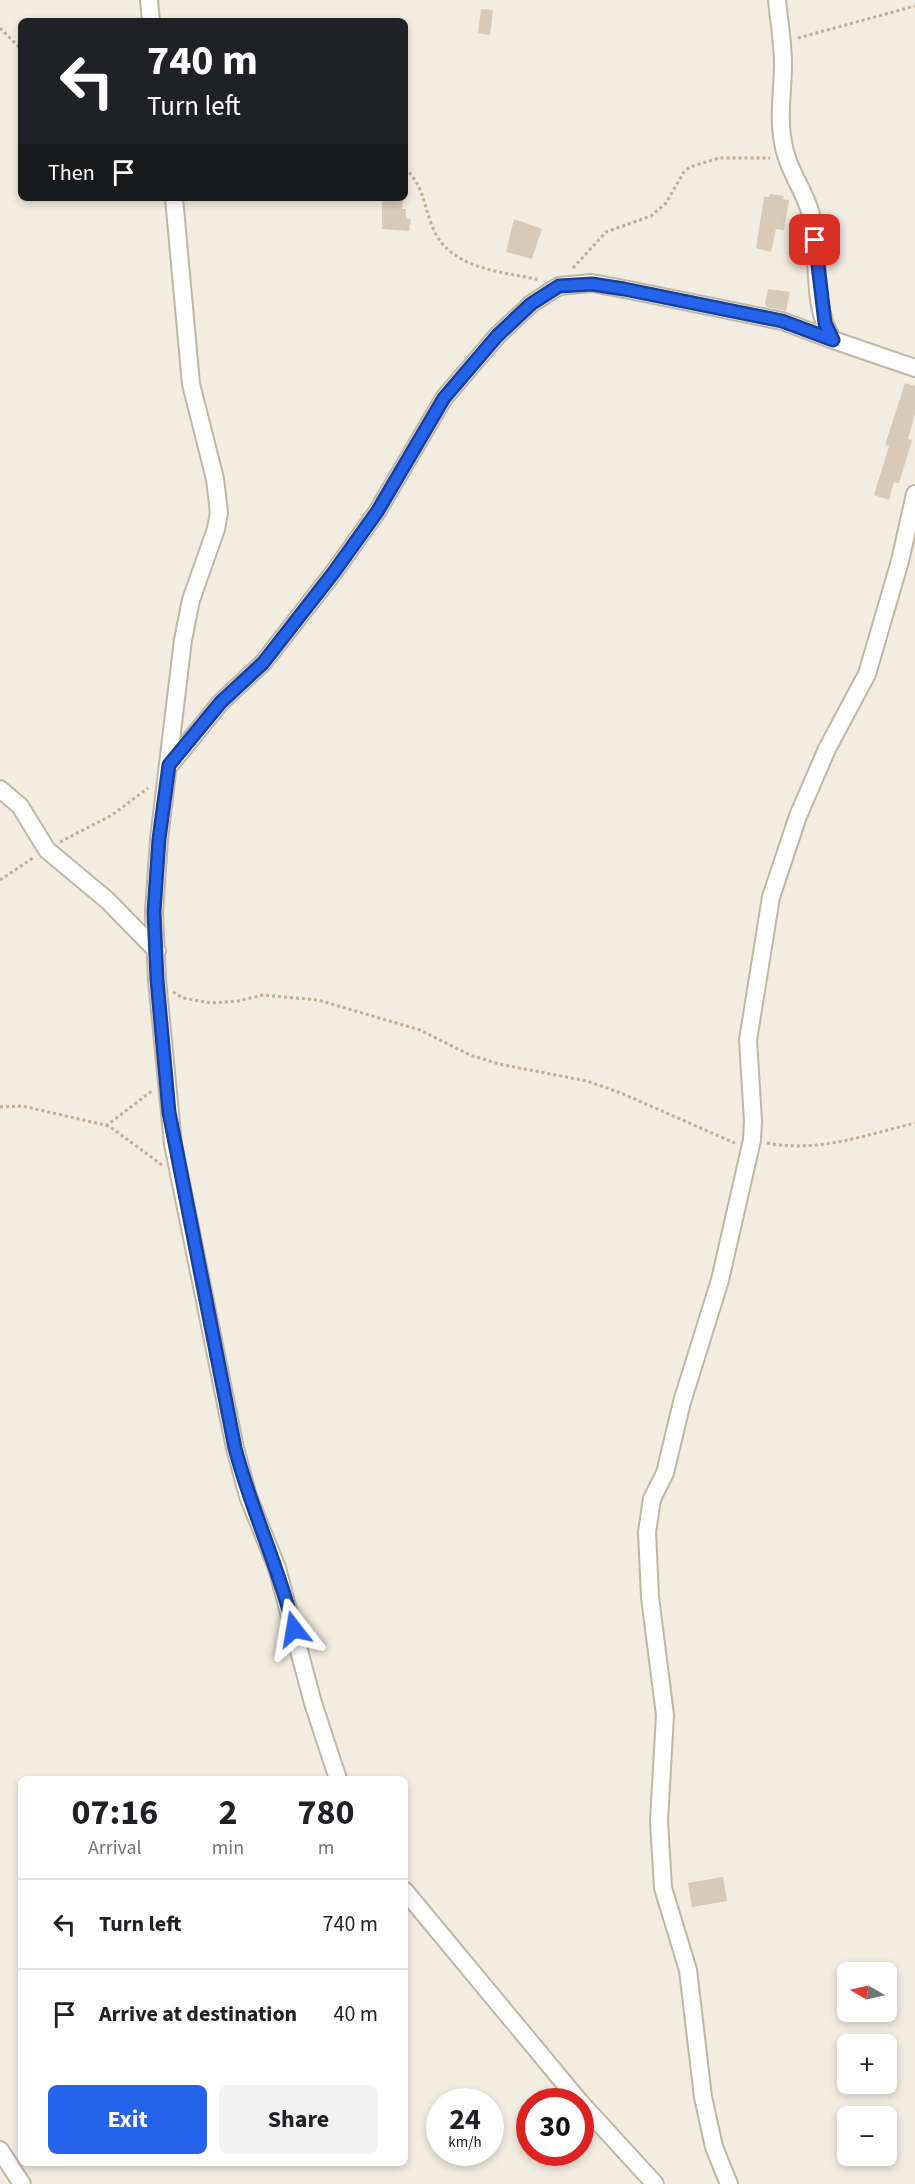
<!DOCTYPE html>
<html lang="en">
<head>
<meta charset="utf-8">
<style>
	:root { --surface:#fff; --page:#f2f2f2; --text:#202124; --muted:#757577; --line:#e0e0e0; --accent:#2563eb }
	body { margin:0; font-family:"Source Sans 3",sans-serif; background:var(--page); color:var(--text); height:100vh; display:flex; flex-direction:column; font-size:22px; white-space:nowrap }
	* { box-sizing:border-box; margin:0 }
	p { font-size:20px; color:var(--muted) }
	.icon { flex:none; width:33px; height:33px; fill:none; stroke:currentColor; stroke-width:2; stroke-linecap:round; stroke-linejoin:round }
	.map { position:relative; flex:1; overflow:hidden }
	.side { position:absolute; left:18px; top:1776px; width:390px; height:390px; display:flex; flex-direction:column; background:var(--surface); border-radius:9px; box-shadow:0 3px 9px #0003 }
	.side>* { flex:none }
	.top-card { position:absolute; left:18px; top:18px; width:390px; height:183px; border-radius:9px; box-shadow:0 3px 9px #0003; background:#202124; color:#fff; overflow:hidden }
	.needle { width:39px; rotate:279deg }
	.fabs { position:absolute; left:837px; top:1962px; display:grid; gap:12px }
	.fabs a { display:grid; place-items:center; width:60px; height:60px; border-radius:9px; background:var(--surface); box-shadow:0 3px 9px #0003; font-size:30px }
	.speed { position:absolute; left:426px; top:2088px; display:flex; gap:12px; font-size:30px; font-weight:700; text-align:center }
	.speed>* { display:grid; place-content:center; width:78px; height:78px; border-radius:50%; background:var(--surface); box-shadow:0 3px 9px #0003; line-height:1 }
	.speed small { font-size:15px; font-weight:400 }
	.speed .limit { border:9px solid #d22; background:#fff; color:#111 }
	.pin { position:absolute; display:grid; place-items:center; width:51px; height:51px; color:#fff; margin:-26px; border-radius:12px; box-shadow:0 3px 9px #0006 }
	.me { position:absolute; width:66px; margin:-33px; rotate:346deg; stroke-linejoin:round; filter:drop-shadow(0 0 4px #0008) }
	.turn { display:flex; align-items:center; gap:21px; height:126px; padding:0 30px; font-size:27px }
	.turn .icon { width:78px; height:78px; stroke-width:2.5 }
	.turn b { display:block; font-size:42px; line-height:51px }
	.then { display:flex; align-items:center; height:57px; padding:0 30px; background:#0003; gap:12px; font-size:22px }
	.eta { display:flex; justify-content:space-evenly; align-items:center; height:102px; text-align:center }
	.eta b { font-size:36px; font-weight:700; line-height:42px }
	.cta { display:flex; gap:12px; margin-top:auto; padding:12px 30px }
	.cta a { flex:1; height:69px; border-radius:9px; background:var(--accent); color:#fff; font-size:24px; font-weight:700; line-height:69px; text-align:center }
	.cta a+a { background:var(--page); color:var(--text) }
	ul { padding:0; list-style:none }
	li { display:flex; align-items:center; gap:18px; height:90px; padding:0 30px; border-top:2px solid var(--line) }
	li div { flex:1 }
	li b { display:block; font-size:22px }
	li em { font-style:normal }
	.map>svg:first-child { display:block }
</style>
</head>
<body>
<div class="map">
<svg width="915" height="2184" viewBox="0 0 915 2184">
	<rect width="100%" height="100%" fill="#f2ece1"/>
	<path fill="#d8cab8" d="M481 9 493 10 490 35 478 33Z
		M770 194 784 196 783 199 789 200 784 230 776 229 771 252 756 248 764 197H769Z
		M382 198H403L402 209H406V218L411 219 409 231 382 229Z
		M514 219 542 229 532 259 506 252Z
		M768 289 790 292 786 311 767 307 765 303Z
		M905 383 915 386V413L908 439 912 440 899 483 894 482 889 500 874 495 889 446 885 445Z
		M723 1877 727 1901 692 1907 688 1883Z"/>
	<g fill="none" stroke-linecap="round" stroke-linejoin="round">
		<g stroke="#c0b6a6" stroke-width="20">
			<path id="street" d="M149 0 151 21
				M777 0C779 21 783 43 783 64 783 90 778 116 783 142 787 171 808 194 813 223 819 259 812 309 833 340L915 368
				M174 198 191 384 215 479 219 513 216 529 191 600 183 640 159 839 154 912 157 980 173 1144 235 1448 248 1496 277 1568 313 1703 338 1779
				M169 766 221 702 263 663 334 572 377 512 444 398 497 336 531 304 559 286 592 283 624 289 782 321 833 340
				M0 789 20 806 47 850 107 900 157 951
				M405 1891 580 2102
				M580 2102 655 2184
				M0 2150 22 2184
				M729 2184 714 2147 703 2097 688 1970 663 1888 659 1821 665 1715 650 1597 647 1532 652 1499 665 1473 682 1402 720 1280 752 1140 753 1121 748 1040 771 897 798 816 827 749 867 674 900 561 915 494"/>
		</g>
		<path stroke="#c1ae93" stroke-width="3" stroke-dasharray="3 3" stroke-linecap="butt" d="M0 28 21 49
			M798 38 915 6
			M405 168C424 187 423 203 432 226 449 270 501 271 540 280
			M573 268 606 232 651 216 666 203 684 172 690 167 719 158H770
			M60 842 112 815 148 788
			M0 880 33 858
			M173 992 183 998 211 1003 238 1001 263 995 318 1000 420 1030 470 1055 499 1064 587 1081 621 1093 737 1144
			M0 1107 23 1106 109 1126 162 1165
			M106 1126 153 1090
			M767 1143C819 1153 865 1135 915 1123"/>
		<use href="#street" stroke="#fff" stroke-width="16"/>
	</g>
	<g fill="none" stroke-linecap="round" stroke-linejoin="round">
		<g stroke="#184099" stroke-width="15">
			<path id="route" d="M294 1629C279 1567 251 1510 235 1448L169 1112 157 980 154 912 159 839 169 765 221 702 263 663 334 572 377 512 444 398 497 336 531 304 559 286 592 284 624 289 782 321 833 340 825 323 815 240"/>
		</g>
		<use href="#route" stroke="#2563eb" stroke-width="10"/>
	</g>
</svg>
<div class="fabs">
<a><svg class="needle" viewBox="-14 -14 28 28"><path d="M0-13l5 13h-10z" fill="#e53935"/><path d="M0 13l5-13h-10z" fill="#757577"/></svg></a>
<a>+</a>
<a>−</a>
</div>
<div class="speed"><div>24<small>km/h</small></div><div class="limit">30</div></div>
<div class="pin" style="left:815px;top:240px;background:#d93025"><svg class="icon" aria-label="arrive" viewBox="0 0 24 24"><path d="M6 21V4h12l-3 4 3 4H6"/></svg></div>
<svg class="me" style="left:294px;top:1629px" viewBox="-20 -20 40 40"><path d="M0-17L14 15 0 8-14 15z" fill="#2563eb" stroke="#fff" stroke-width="4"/></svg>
<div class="top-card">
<div class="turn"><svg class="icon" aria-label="left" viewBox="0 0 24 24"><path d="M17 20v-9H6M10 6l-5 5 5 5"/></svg><div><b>740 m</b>Turn left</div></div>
<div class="then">Then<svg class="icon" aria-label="arrive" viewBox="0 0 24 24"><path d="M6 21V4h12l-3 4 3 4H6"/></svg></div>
</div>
<section class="side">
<div class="eta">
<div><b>07:16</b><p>Arrival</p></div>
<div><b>2</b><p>min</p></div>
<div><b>780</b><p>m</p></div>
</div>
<ul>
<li><svg class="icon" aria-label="left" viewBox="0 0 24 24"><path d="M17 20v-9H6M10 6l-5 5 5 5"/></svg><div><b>Turn left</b></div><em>740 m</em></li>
<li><svg class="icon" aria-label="arrive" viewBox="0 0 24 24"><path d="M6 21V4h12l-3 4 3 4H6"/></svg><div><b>Arrive at destination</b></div><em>40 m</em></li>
</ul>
<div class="cta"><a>Exit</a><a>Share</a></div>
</section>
</div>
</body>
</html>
